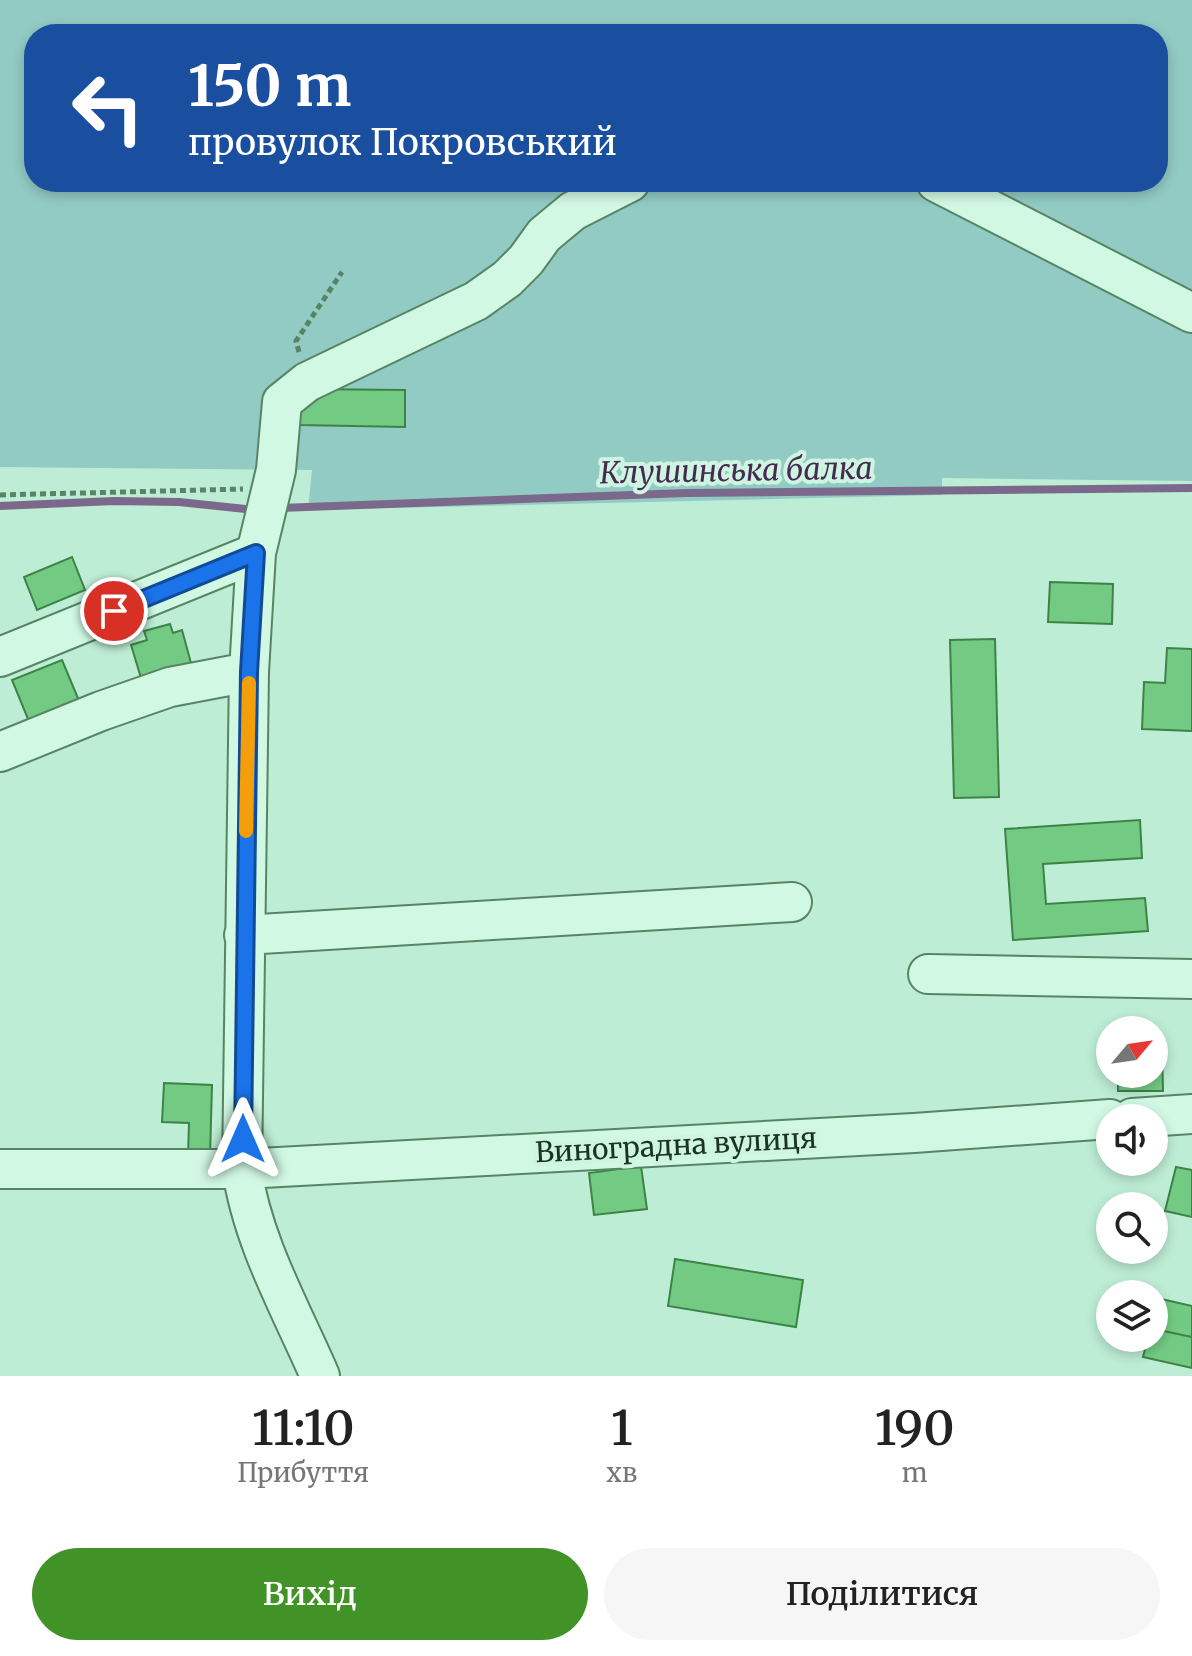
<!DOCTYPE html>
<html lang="uk">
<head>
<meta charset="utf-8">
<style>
	:root { --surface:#fff; --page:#f6f6f6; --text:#222; --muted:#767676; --accent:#419327 }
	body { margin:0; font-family:Merriweather,serif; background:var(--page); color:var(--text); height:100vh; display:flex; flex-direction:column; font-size:30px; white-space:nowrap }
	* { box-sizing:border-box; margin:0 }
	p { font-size:26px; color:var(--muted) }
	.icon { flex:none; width:44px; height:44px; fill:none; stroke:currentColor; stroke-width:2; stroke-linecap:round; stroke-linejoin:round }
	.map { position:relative; height:1376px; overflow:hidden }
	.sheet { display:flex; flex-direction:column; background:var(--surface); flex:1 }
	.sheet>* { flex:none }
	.banner { position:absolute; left:24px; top:24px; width:1144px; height:168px; border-radius:32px; box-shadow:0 4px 12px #0003; background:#1a4fa0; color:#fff; overflow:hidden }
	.needle { width:52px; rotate:61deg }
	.controls { position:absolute; left:1096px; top:1016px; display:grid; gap:16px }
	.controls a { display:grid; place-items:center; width:72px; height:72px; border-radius:50%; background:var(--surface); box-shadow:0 4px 12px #0003; font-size:40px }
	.pin { position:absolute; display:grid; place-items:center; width:68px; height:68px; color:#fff; margin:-34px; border:4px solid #fff; border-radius:50%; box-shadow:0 2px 8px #0007 }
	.me { position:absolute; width:88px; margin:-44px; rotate:0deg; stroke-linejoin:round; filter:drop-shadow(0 0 6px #0008) }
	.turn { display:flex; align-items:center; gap:28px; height:168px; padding:0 32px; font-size:36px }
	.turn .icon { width:104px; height:104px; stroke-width:2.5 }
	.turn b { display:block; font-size:56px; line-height:68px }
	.eta { display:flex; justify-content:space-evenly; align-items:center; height:136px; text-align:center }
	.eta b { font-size:48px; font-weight:600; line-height:56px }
	.button { display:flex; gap:16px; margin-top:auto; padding:16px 32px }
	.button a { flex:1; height:92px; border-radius:48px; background:var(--accent); color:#fff; font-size:32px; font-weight:600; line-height:92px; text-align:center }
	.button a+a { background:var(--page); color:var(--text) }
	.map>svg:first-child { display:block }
</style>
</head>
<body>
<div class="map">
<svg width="1192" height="1376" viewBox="0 0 1192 1376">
	<rect width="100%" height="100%" fill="#bdedd4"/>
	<path fill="#92cac4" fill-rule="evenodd" d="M0 0H1192V481L942 478V495L308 510 312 470 0 467ZM34 34H1158V182H34Z"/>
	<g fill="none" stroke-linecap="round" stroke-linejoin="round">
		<path stroke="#7b698b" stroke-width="8" d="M0 506 114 501 179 502 255 510
			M280 508 686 493 1192 488"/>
	</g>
	<path fill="#73cb83" stroke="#3d8348" stroke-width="2" d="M300 389 405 390V427L300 425Z
		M72 557 85 590 37 610 24 577Z
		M1050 582 1113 584 1112 624 1048 622Z
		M170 624 173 633 182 630 191 663 141 678 131 645 147 640 144 631Z
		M995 639 999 797 954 798 950 640Z
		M1167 648 1192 649V731L1142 729 1144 682 1165 683Z
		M62 660 80 703 30 724 12 680Z
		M1140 820 1142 858 1043 864 1046 904 1145 898 1148 931 1013 940 1005 829Z
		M1154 1049H1162L1163 1091H1118V1074H1154Z
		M164 1083 212 1085 210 1157 188 1156 189 1123 162 1122Z
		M641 1166 647 1209 594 1215 589 1173Z
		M1176 1167 1192 1170V1217L1165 1211Z
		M675 1259 803 1280 796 1327 668 1306Z
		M1157 1298 1192 1306V1337L1154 1329Z
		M1154 1329 1192 1337V1368L1143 1357 1148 1338H1154Z"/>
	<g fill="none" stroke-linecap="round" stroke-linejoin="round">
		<g stroke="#578564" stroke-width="42">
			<path id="minor" d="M936 182 1192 313
				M0 657 256 553
				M0 752 101 711 170 687 249 672
				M244 935 792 902
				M928 974 1192 979
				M1132 1118 1192 1114
				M0 1169H242L914 1133 1110 1119
				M320 1376C291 1309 252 1241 242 1169L249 672 256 553 276 470 282 402 307 382 476 301 507 279 526 260 544 235 573 211 630 182"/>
		</g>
		<path stroke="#578564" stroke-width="5" stroke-dasharray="6 4" stroke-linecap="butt" d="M299 352 296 341 342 272
			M0 495 243 489"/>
		<use href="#minor" stroke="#d0f8e3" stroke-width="38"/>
	</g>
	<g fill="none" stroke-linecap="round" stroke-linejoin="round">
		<g stroke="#114b97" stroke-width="20">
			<path id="route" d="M114 611 256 553 249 672 243 1139"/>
		</g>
		<use href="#route" stroke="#1a73e8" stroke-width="14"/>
		<path stroke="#f59e0b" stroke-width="14" d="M246 831 249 683"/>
	</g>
	<g text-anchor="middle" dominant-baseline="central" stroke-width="8" stroke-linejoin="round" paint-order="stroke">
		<g font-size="28" fill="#1b3421" stroke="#cdf5e0">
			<text transform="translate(676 1145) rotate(-3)">Виноградна вулиця</text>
		</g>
		<g font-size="30" font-style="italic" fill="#472a54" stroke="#cdf5e0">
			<text transform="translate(736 470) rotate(-1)">Клушинська балка</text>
		</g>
	</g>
</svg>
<div class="controls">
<a><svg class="needle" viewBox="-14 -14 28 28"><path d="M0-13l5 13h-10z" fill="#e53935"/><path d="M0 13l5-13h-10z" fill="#767676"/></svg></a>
<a><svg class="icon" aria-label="sound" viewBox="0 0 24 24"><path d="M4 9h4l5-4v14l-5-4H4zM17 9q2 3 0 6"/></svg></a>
<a><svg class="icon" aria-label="search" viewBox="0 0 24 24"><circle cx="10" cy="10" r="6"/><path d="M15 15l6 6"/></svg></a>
<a><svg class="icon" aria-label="layers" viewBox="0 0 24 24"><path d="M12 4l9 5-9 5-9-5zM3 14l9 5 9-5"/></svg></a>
</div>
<div class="pin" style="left:114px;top:611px;background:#d93025"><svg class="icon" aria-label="arrive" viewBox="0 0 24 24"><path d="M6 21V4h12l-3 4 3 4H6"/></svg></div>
<svg class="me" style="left:243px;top:1139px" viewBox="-20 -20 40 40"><path d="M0-17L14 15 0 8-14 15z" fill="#1a73e8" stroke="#fff" stroke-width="4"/></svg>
<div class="banner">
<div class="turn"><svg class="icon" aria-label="left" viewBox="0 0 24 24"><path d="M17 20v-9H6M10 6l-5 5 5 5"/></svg><div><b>150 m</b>провулок Покровський</div></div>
</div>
</div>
<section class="sheet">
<div class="eta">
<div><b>11:10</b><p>Прибуття</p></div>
<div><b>1</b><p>хв</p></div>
<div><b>190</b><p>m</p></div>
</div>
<div class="button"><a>Вихід</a><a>Поділитися</a></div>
</section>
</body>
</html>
